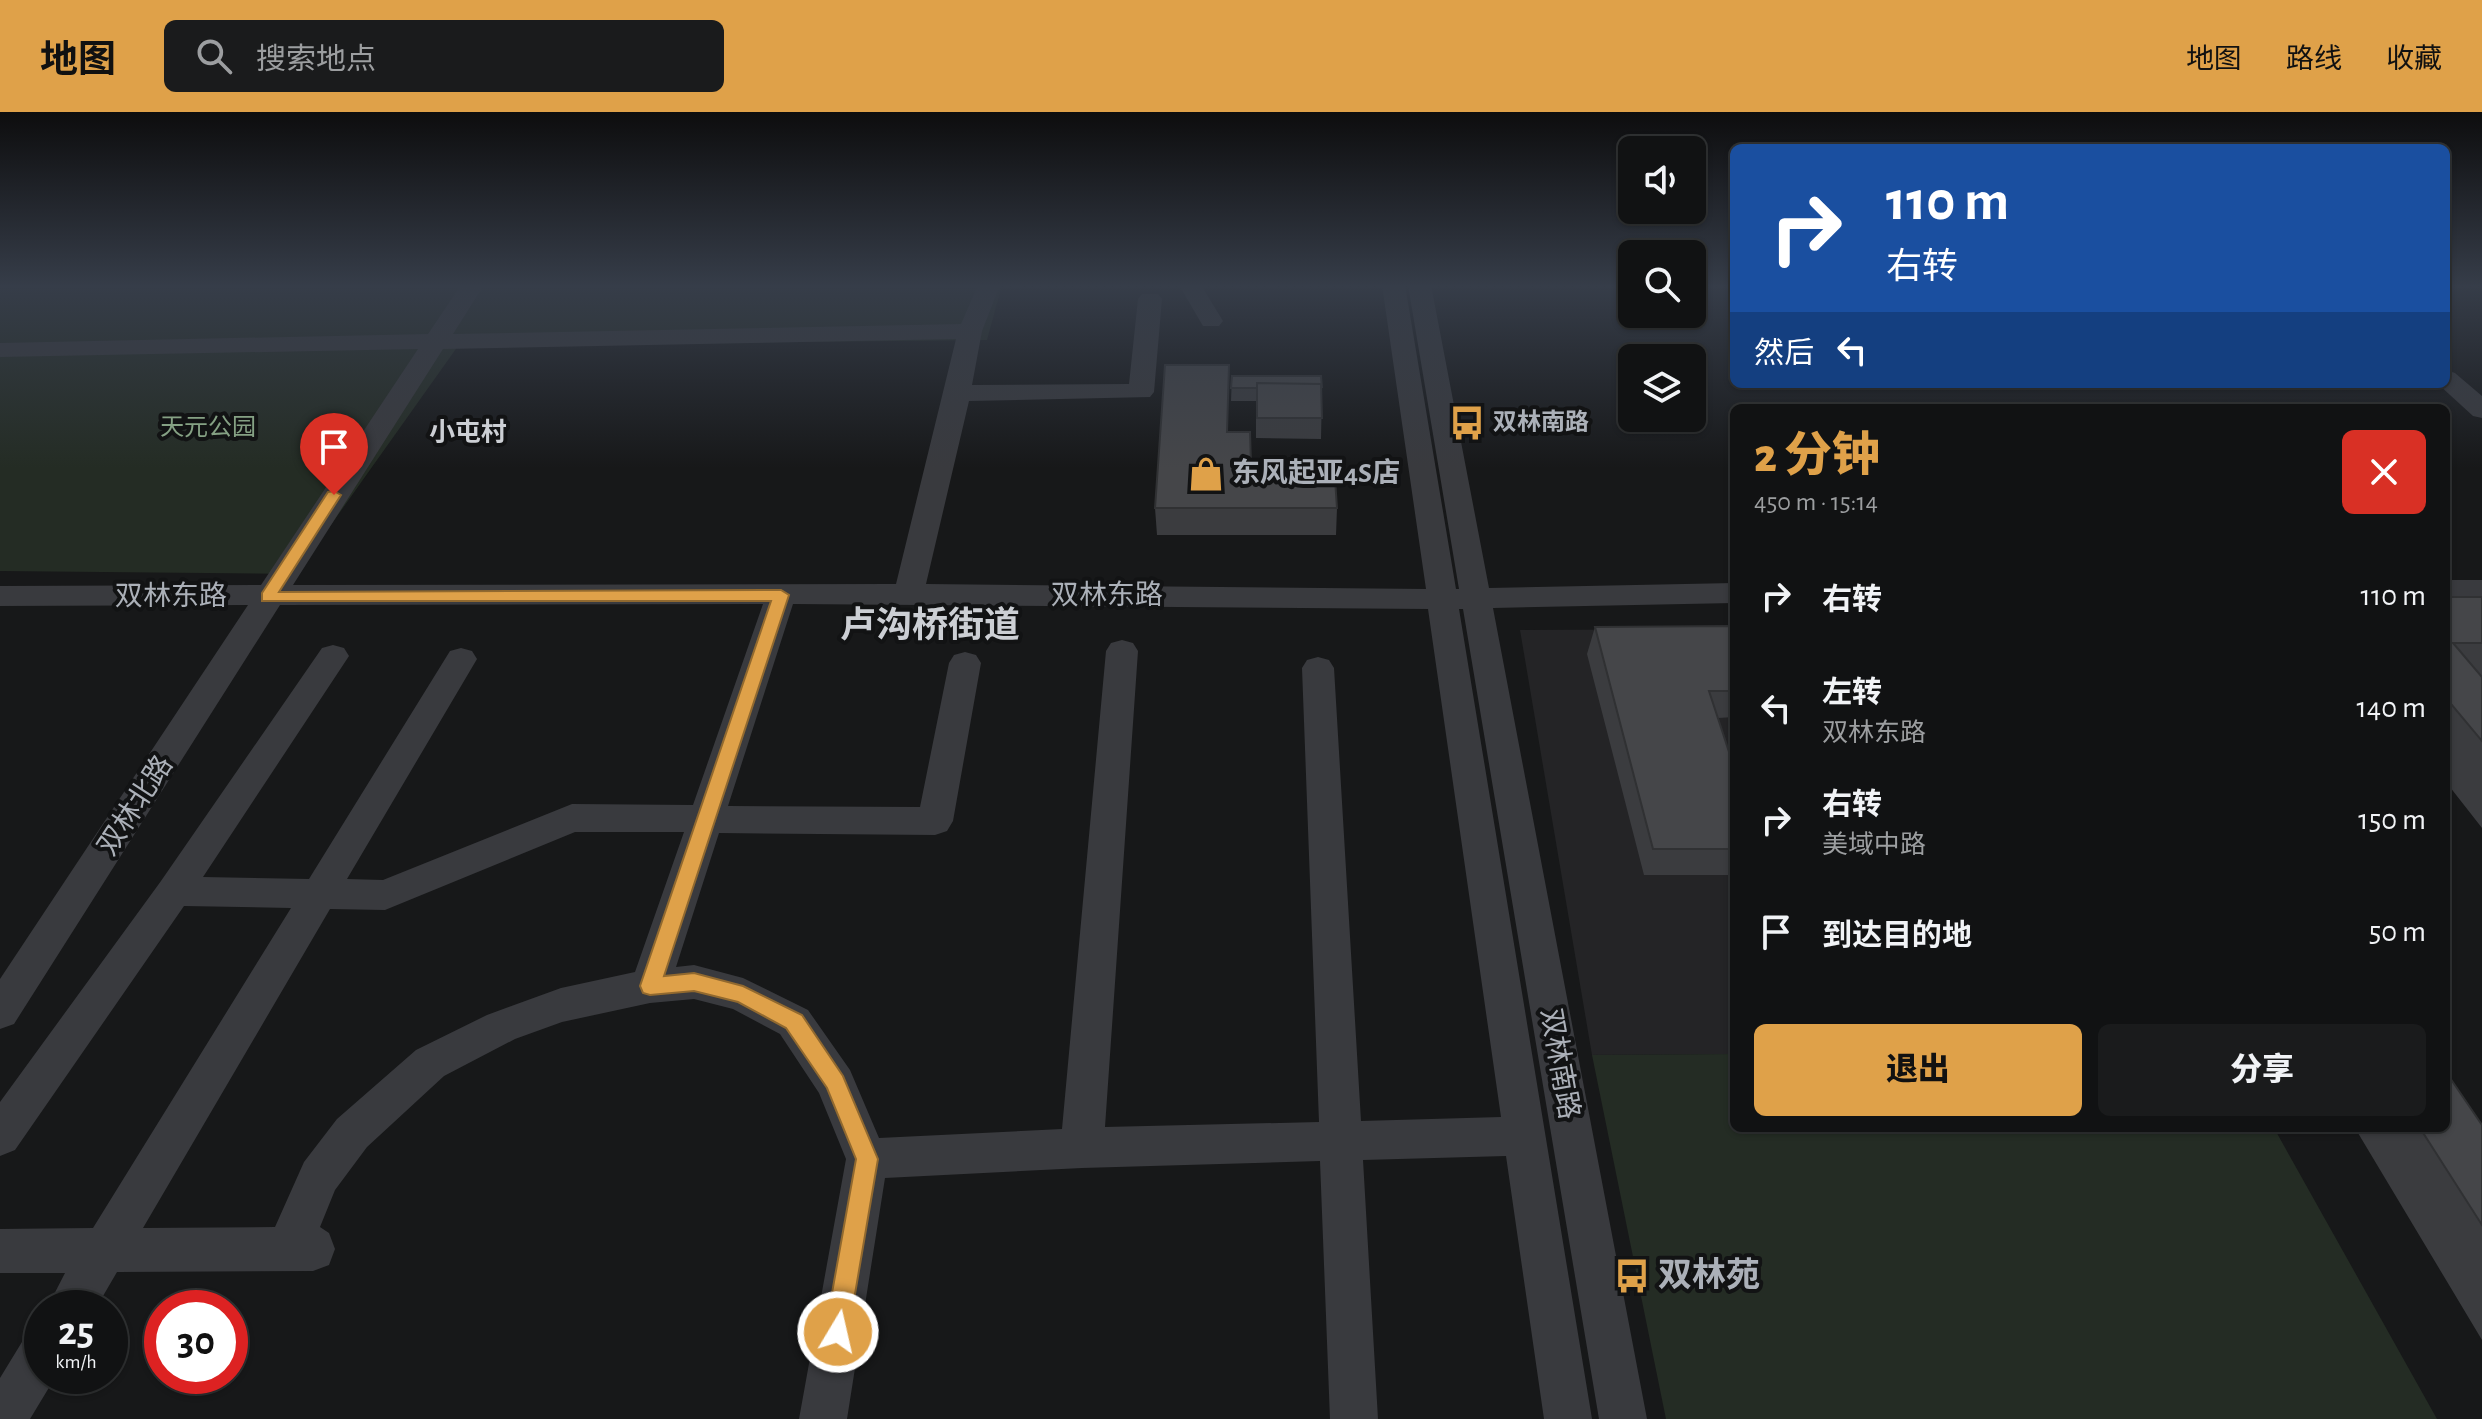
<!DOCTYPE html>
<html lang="zh">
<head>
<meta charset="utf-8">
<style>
	:root { --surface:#111213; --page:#1a1b1c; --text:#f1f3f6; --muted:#9c9ea0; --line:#303233; --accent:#dfa149 }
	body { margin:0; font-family:"Alegreya Sans","Noto Sans SC",sans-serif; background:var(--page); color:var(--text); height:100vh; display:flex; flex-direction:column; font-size:30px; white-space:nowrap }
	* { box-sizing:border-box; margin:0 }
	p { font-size:26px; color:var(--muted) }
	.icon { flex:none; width:44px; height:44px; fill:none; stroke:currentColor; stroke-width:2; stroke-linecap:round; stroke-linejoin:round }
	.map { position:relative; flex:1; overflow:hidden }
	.sheet { position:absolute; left:1730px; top:292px; width:720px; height:728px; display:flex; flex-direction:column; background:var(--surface); border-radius:12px; box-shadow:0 2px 6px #0004,0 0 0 2px var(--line) }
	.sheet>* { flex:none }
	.hud { position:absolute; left:1730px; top:32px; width:720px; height:244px; border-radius:12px; box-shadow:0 2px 6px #0004,0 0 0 2px var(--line); background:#1a4fa0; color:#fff; overflow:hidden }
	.tools { position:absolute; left:1618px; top:24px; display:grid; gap:16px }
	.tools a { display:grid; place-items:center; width:88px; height:88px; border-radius:12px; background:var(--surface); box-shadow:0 2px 6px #0004,0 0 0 2px var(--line); font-size:40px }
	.speed { position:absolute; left:24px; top:1178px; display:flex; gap:16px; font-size:40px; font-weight:700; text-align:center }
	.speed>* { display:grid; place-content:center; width:104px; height:104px; border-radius:50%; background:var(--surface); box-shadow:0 2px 6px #0004,0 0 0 2px var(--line); line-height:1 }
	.speed small { font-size:20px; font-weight:400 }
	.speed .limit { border:12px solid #d22; background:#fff; color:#111 }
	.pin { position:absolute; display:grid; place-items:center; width:68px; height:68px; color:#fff; margin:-82px -34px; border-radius:50% 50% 50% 0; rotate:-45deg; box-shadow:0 0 8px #0007 }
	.pin .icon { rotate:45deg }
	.me { position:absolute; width:88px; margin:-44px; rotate:9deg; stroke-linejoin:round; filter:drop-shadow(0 0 6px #0008) }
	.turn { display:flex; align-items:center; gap:28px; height:168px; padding:0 24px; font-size:36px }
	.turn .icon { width:104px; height:104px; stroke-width:2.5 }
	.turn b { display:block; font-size:56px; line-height:68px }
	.then { display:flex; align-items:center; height:76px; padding:0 24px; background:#0003; gap:16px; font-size:30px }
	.round { display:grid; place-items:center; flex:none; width:84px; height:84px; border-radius:12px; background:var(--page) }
	.head { display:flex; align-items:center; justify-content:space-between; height:136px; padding:0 24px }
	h1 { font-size:48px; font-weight:800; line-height:60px; color:var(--accent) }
	.action { display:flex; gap:16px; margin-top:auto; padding:16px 24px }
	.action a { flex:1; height:92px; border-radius:12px; background:var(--accent); color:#111; font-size:32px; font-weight:800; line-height:92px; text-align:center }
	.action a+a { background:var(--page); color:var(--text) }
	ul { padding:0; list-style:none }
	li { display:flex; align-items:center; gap:24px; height:112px; padding:0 24px }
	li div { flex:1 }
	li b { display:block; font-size:30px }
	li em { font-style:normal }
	header { display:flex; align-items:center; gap:48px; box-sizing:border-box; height:112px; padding:0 40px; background:var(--accent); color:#111 }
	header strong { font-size:38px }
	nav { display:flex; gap:44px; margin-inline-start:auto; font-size:28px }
	.search { width:560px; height:72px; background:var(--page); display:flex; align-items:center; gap:20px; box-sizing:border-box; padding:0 28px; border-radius:12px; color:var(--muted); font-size:30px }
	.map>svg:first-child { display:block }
</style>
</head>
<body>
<header>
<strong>地图</strong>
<div class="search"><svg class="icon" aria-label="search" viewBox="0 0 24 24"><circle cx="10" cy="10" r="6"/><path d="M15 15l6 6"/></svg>搜索地点</div>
<nav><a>地图</a><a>路线</a><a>收藏</a></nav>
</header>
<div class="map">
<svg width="2482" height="1307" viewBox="0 0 2482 1307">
	<rect width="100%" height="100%" fill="#171819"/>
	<path fill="#242426" d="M1734 517V942L1592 943 1520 518Z"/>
	<path fill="#242c24" d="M0 173H1002L987 228 458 234 296 462 0 459Z
		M1734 942V1016H2274L2437 1307H1666L1592 943Z"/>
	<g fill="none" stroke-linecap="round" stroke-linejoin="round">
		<path fill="#393a3e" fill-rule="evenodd" d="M461 173H484L453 222 961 212 978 173H1000L982 219 972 273 1129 272 1138 187 1142 182H1158L1162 187 1154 280 1150 285 969 289 926 472 1426 477 1382 173H1405L1456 477H1459L1408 173H1431L1489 476 1734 471V491L1493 496 1647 1307H1599L1463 497H1459L1592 1307H1544L1506 1044 1363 1048 1378 1307H1330L1320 1049 1082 1056 885 1066 847 1307H799L846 1047 819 981 780 922 733 897 694 887 650 891 562 910 515 927 444 964 367 1035 335 1078 320 1115 329 1121 335 1137 329 1153 313 1159 117 1160 96 1196H47L65 1161H0V1117L93 1116 291 796 184 794 15 1038 0 1044V990L161 769 322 536 333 533 344 536 349 544 203 765 309 767 450 539 461 536 472 539 477 547 347 767 383 768 572 692 693 693 763 492 280 493 14 912 0 917V867L248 493 0 494V474L261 473 418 237 0 245V231L428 222ZM956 227 896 472 293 473 443 237ZM793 492 1428 497 1501 1005 1361 1009 1334 556 1329 548 1318 545 1307 548 1302 556 1319 1010 1105 1015 1138 539 1133 531 1122 528 1111 531 1106 539 1062 1017 879 1026 850 958 808 898 743 866 694 853 676 855 719 721 935 723 947 719 953 709 981 551 976 543 965 540 954 543 949 551 920 695 728 694ZM575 720H684L635 860 561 876 487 903 416 938 337 1007 304 1050 275 1115 143 1116 330 797 385 798Z
			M1179 173H1201L1223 209 1219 214H1203Z
			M2446 258 2455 261 2482 284V306L2473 304 2438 272H2446Z
			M2446 468H2482V488H2446Z
			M42 1218V1264H56L30 1307H0V1266L25 1225Z"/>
	</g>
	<path fill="#3b3c3f" d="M1232 264 1322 276 1321 327 1256 326V289H1231Z
		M1228 320 1251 352 1337 396 1336 423H1157L1155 396Z
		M2446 485H2482V716L2446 670Z
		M1734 514V605L1718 606 1734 655V763H1644L1587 542 1595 515Z
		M2482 1013V1228L2355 1016H2446Z"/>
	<path fill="#454649" stroke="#303133" stroke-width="2" d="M1165 253H1229L1227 320H1250L1251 352H1334L1337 396H1155Z
		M1232 264H1321L1322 276 1321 272 1257 271V276H1231Z
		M1257 271 1321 272 1322 306H1257Z
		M2446 485H2482V531H2453L2482 565V629L2446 586Z
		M1734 514V579H1709L1734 655V737H1653L1595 515Z
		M2446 960 2482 1013V1113L2420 1016H2446Z"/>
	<linearGradient id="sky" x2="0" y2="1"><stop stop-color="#0d0d0e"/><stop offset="0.49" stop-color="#363d49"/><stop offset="1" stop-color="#363d49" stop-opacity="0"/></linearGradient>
	<rect width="2482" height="356" fill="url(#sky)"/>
	<path fill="#dfa149" stroke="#91692f" stroke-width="2" d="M334 379 341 383 279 480 781 478 789 483 664 864 694 861 743 874 802 903 843 964 878 1047 847 1229 838 1233 829 1229 825 1220 856 1047 827 976 786 916 738 890 694 879 650 883 643 881 640 874 771 489H262V481L328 380Z"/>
	<defs>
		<g id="bus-bare" transform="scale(2.76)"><path d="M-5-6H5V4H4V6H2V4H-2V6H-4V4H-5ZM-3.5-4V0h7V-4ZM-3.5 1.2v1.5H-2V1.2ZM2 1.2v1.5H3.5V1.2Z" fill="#dfa149" stroke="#121314" stroke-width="2.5" paint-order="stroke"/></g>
		<g id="shop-bare" transform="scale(2.76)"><path d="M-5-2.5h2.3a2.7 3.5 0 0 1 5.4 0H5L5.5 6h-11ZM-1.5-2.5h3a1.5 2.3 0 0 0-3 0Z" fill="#dfa149" stroke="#121314" stroke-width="2.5" paint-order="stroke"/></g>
	</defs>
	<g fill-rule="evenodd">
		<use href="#bus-bare" x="1467" y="311"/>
		<use href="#shop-bare" x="1206" y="362"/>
		<use href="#bus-bare" x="1632" y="1164"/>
	</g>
	<g text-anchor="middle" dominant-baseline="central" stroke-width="8" stroke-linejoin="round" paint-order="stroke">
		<g font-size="24" font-weight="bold" fill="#abb0b8" stroke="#121314" text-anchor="start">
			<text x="1493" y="311">双林南路</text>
		</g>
		<g font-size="24" fill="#85a184" stroke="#121314">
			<text x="208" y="316">天元公园</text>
		</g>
		<g font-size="26" font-weight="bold" fill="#cccfd4" stroke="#121314">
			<text x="468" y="321">小屯村</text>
		</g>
		<g font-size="28" font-weight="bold" fill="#abb0b8" stroke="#121314" text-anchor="start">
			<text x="1232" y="362">东风起亚4S店</text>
		</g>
		<g font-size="28" fill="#abb0b8" stroke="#121314">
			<text x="1107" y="484">双林东路</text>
			<text x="171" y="485">双林东路</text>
			<text transform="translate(136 694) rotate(-57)">双林北路</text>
			<text transform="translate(1559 952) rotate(80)">双林南路</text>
		</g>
		<g font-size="34" font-weight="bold" fill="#abb0b8" stroke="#121314" text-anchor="start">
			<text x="1658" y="1164">双林苑</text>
		</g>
		<g font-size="36" font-weight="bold" fill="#cccfd4" stroke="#121314">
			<text x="930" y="514">卢沟桥街道</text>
		</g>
	</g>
</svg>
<div class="tools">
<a><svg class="icon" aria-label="sound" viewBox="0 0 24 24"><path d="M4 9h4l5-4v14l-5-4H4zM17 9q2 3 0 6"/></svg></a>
<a><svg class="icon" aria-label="search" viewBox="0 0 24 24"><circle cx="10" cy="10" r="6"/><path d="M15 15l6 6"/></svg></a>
<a><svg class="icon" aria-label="layers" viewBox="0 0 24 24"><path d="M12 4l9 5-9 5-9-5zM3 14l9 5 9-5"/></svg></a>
</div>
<div class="speed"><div>25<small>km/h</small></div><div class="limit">30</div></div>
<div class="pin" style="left:334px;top:383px;background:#d93025"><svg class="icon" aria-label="arrive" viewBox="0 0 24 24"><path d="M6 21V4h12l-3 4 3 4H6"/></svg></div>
<svg class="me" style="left:838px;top:1220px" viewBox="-20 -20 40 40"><circle r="17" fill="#dfa149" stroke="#fff" stroke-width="3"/><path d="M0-11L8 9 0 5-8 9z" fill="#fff"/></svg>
<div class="hud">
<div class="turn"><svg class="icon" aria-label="right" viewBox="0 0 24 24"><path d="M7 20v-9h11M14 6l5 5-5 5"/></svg><div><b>110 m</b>右转</div></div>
<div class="then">然后<svg class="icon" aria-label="left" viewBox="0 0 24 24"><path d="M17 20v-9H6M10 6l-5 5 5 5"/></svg></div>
</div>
<section class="sheet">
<div class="head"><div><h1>2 分钟</h1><p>450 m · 15:14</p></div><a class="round" style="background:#d93025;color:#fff"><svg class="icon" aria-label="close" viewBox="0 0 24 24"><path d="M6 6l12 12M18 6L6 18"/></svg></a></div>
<ul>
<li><svg class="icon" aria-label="right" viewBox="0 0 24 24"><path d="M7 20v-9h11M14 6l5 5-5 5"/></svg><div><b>右转</b></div><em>110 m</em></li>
<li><svg class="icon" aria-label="left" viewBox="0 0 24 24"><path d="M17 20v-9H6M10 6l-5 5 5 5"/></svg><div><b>左转</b><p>双林东路</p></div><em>140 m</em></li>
<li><svg class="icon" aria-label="right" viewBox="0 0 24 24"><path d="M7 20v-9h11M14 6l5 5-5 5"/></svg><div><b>右转</b><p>美域中路</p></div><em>150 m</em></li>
<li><svg class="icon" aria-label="arrive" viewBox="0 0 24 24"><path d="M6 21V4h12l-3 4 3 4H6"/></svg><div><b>到达目的地</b></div><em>50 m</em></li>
</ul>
<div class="action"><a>退出</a><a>分享</a></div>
</section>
</div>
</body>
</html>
